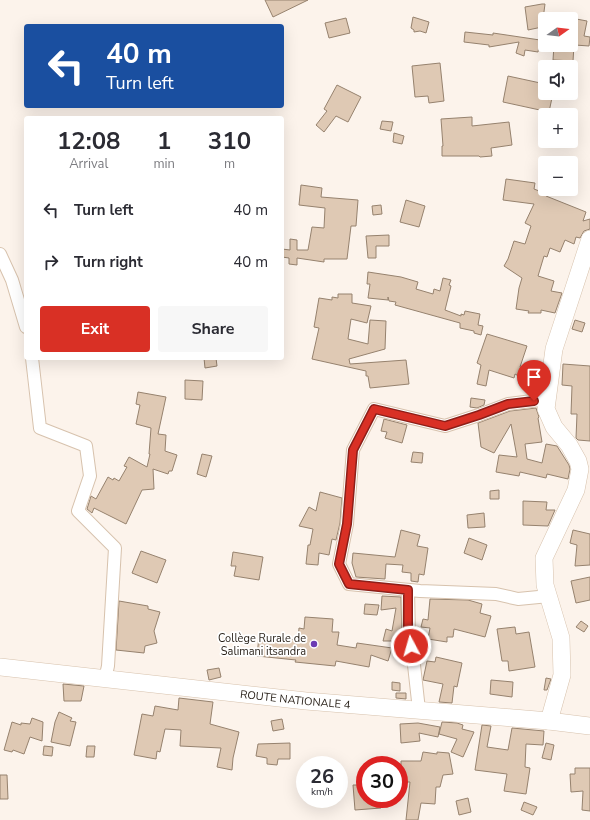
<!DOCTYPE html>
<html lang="en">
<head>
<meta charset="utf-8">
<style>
	:root { --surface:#fff; --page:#f7f7f7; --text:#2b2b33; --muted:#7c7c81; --accent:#d93025 }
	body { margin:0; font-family:"Nunito Sans",sans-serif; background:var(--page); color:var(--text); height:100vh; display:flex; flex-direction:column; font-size:15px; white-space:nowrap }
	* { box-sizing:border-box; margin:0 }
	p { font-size:13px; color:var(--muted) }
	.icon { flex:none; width:22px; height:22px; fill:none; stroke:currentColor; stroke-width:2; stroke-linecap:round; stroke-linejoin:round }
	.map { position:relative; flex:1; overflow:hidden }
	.details { position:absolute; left:24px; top:116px; width:260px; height:244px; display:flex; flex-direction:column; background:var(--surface); border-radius:4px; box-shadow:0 4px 16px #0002 }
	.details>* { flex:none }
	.hud { position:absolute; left:24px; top:24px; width:260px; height:84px; border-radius:4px; box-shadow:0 4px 16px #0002; background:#1a4fa0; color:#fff; overflow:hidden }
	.needle { width:26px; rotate:76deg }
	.tools { position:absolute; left:538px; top:12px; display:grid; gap:8px }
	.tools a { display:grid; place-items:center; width:40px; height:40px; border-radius:4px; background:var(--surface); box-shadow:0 4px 16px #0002; font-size:20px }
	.speed { position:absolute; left:296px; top:756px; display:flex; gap:8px; font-size:20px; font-weight:700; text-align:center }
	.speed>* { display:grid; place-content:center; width:52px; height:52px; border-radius:50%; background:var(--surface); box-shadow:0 4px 16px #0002; line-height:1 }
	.speed small { font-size:10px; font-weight:400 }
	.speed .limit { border:6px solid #d22; background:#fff; color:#111 }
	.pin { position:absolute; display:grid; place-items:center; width:34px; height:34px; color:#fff; margin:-41px -17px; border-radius:50% 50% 50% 0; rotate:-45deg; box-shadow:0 0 4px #0007 }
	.pin .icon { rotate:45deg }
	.me { position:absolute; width:44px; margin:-22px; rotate:354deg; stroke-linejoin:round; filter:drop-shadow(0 0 3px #0008) }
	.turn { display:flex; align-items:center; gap:14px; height:84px; padding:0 16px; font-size:18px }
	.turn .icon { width:52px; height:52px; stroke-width:2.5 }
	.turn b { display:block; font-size:28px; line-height:34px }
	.eta { display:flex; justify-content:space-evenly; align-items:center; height:68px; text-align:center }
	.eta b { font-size:24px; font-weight:700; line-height:28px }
	.button { display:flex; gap:8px; margin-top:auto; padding:8px 16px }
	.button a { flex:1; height:46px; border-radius:4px; background:var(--accent); color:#fff; font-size:16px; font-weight:700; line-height:46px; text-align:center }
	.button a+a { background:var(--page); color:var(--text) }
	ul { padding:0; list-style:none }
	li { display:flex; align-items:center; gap:12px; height:52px; padding:0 16px }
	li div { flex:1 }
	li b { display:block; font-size:15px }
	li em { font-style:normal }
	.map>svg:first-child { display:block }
</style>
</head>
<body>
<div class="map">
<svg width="590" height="820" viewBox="0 0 590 820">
	<rect width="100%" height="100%" fill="#fcf3eb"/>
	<path fill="#dfc9b4" stroke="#96826e" d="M265 0H308L273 17Z
		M542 4H545L542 27 528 30 525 7Z
		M413 17 429 22 426 33 420 31 414 32V30L411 28Z
		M346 18 350 33 329 38 325 23Z
		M571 18 587 21 584 36 590 37 589 46 575 45 577 27 571 25Z
		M465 32 493 35V33L540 40 538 52 525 50 524 56 516 53 519 42 489 47V45L464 42Z
		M554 45H574L573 61 553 60Z
		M440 63 444 101 429 103 428 96 415 97 412 66Z
		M508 76 545 84V93H553L549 112 503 102Z
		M337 85 361 97 348 122 336 116 324 132 316 125 327 111 324 109Z
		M472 117V126L509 122 512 145 491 148 492 156 480 157 479 156H442V146H443L441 119Z
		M382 121 393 122 391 131 380 129Z
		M394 133 404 136 402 144 393 142Z
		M506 179 535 183 534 189 547 194 546 196 586 212 583 221 590 219V229L584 231 580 238 576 237 574 244 565 240 560 252 550 248 547 257 544 256 538 276 554 281 551 291 562 293 555 313 541 310V313H528L529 311 516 309 519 288 522 278 504 266 508 259 514 241 525 244 531 226 525 223 534 204 503 200Z
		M301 185 322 188 321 197 358 200 356 226H351L347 259H324V262L297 258V265L289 264V258L282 257V249L290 250V239L297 240V250H308L312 227 324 228 325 208 299 205Z
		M406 200 425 206 419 227 400 222Z
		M381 205 382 214 373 215 372 206Z
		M389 235V246H376V258H368L366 236Z
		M368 272 401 277 418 282 416 289 433 294 434 289 440 291 443 278 451 280 449 285 451 286 445 310 461 316V314L464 315 465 311 480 314 478 325 483 326 481 335 474 333V331L460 328V323L395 305 396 302 389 301 388 297V300L368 298 370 284H367Z
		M338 294H352V303L371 306 367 323 351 319 348 339 368 344 370 320 386 321 385 349 349 359 350 364 406 360 409 384 370 388 368 376H366V371L312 359 319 328 314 327 319 298 332 300V297L338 298Z
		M575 320 585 323 582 332 572 329Z
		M487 334 527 346 520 367 528 371 524 379 515 374 514 378 489 370 486 386 477 384 481 365 477 363Z
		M204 358H216L217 366 205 368Z
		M563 364 590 366V441L578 440 576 438 577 414H571L572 386 562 385Z
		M185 380 203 381 202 400 185 399Z
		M530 383 538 385 536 393 528 391Z
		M138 392 166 397 158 434 166 435 165 451 177 455 172 471H169L168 474 153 469 154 489 142 490 126 524 94 508 92 513 87 509 91 496 96 499 108 477 113 480 114 478 119 481 127 467 124 466 129 457 147 467 150 454H149L151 428 136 424 140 405 136 404Z
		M471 398 485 400 484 405 477 408 470 407Z
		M536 408 539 417 538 418 542 442 525 444 527 459 542 463 546 444 557 446 569 465 570 469 568 479 547 474 546 478 520 472 519 476 496 472 499 455 517 457 511 424 494 453 481 447 478 423 510 411Z
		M384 419 407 425 402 443 385 438 387 432 381 431Z
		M413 452 423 453 422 463 411 462Z
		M202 454 212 456 206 477 197 474Z
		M499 490V499H490V491Z
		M320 492 342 498 340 523 336 540 332 539 329 555 319 553 318 565 306 564 308 545H310L313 529 299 526 309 507 316 511Z
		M523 501 547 502 546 510H555L548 526 523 525Z
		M484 513 485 527 468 528 467 515Z
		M401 530 420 535 417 546 428 548 424 575 419 574 418 582 411 581V573L402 572 403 565 386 564 385 579 356 577 352 563 353 553 395 557Z
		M573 530 590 534V565L575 566 577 545 570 543Z
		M469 538 487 545 482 560 464 553Z
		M141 551 166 560 157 583 132 573Z
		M233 552 263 557 259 580 234 576 236 566H231Z
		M590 577V600L576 603 571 581Z
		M382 596 401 597 402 641H383L386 629 392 631 396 608 381 610Z
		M430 599 468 600 482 604 480 613 491 616 485 637 454 629 453 637H447V642L428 639 430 628 421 627 423 619 428 620Z
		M119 601 148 606V609L160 612 154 631 157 643 145 646 144 653 116 650Z
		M365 604 379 605 377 615 364 614Z
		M305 617 333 619 332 632H339L337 645 356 648 357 643 392 648 388 661 371 655 369 667 336 661 335 666 295 662 296 660 257 656 259 636 298 640 299 628 304 629Z
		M581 621 588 626 584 632 576 627Z
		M515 627 516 634 529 632 535 667 509 671 508 661H502L497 629Z
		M436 657 462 663 457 687 454 686 452 703 439 702 443 684 423 680 427 661 435 662Z
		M219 668 221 677 209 680 207 670Z
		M546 678 551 679 547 690H544Z
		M491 680 513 682 512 697 490 694Z
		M392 682 400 683V691L392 690Z
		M63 684 84 686 81 701H64Z
		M396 693H406V699L396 698Z
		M179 698 213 702 210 724 239 732 233 758 232 770 217 767 221 748 180 746 181 730 165 729 160 752 157 751 156 759 134 755 142 714 153 716 155 706 178 710Z
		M59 712 72 718 70 721 76 722 70 746 51 742 55 722Z
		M32 718 43 722 42 741 30 737 24 754 13 750 12 752 4 750 12 722 21 725V723L30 724Z
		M282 719 284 729 273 731 271 721Z
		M442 722 457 723 463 725 462 729 474 732 463 757 451 752 457 739 439 734Z
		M418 723 440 727 438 737 419 733 420 741 401 743 400 724Z
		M482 725 491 726 487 747 508 750 512 728 544 731 543 745 526 744 525 767 530 768 526 794 504 791 507 774 475 770Z
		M290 743V759H278L277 765 267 764V758L256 756 258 744Z
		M546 743 554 745 551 760 542 758Z
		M44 746 53 747 52 756 43 755Z
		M87 746H95L94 757H86Z
		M423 752 437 754V752L449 753 453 774 443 775 440 787H436L435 804 421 803 418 820H406L410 782H401V761H421Z
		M575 768H590V811L582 810 583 791 571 792 570 774H575Z
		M0 775H7L8 799H0Z
		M353 785H365V799H380L381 808 355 810Z
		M468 798 471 812 459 815 456 801Z
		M524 802 537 807 533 815 521 810Z"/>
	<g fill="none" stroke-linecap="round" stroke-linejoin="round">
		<g stroke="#d7c2ad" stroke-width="14">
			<path id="minor" d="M0 254 12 280 26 327
				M32 358 40 428 86 446 90 476 78 511 115 548 108 666 105 679
				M548 399 508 404 479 415 445 426 374 409 353 450 347 524 339 564 349 584 420 591 496 594 518 599 549 596
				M408 590 409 636 413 656 419 710"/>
		</g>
		<g stroke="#d7c2ad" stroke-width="18">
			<g id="secondary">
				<path id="s1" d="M0 667 306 701 549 721 590 726"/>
				<path d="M549 721 562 675 561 638 545 585 544 558 576 490 580 469 578 461 569 445 554 427 546 409 554 349 590 239"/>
			</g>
		</g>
		<use href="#minor" stroke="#fff" stroke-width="12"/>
		<use href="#secondary" stroke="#fff" stroke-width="17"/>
	</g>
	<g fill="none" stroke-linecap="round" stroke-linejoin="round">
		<g stroke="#8d1f18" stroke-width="10">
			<path id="route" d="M411 646 408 636V590L349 584 339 564 347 524 353 450 374 409 445 426 479 415 508 404 534 401"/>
		</g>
		<use href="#route" stroke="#d93025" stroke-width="7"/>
	</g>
	<circle fill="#6b3bb3" stroke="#fff" stroke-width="1.5" cx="314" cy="644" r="4"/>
	<g text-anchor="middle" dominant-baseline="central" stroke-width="3.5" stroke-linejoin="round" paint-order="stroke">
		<g font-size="11" fill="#261e16" stroke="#fff" text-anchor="end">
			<text x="306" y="638">Collège Rurale de<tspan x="306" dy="13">Salimani itsandra</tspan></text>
		</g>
		<g font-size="11" fill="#261e16" stroke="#fff">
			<text stroke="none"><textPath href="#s1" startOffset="297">ROUTE NATIONALE 4</textPath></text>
		</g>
	</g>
</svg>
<div class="tools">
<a><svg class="needle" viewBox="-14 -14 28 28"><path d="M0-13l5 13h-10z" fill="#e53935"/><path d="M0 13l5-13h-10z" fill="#7c7c81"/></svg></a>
<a><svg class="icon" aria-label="sound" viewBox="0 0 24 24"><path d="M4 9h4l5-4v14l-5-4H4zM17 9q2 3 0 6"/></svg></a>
<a>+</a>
<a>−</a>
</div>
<div class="speed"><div>26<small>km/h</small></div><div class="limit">30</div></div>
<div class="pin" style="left:534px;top:401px;background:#d93025"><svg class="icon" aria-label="arrive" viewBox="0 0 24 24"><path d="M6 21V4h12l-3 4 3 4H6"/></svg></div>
<svg class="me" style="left:411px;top:646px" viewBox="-20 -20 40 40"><circle r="17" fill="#d93025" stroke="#fff" stroke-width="3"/><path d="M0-11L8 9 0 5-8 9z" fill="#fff"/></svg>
<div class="hud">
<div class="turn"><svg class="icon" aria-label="left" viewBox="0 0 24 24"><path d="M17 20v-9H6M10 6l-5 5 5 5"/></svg><div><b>40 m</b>Turn left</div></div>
</div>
<section class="details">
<div class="eta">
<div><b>12:08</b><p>Arrival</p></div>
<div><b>1</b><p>min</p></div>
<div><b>310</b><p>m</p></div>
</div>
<ul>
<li><svg class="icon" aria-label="left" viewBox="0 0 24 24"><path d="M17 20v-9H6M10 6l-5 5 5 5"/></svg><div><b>Turn left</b></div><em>40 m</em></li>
<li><svg class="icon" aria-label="right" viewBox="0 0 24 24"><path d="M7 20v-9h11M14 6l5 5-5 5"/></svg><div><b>Turn right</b></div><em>40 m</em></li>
</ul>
<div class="button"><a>Exit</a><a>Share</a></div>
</section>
</div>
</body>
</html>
